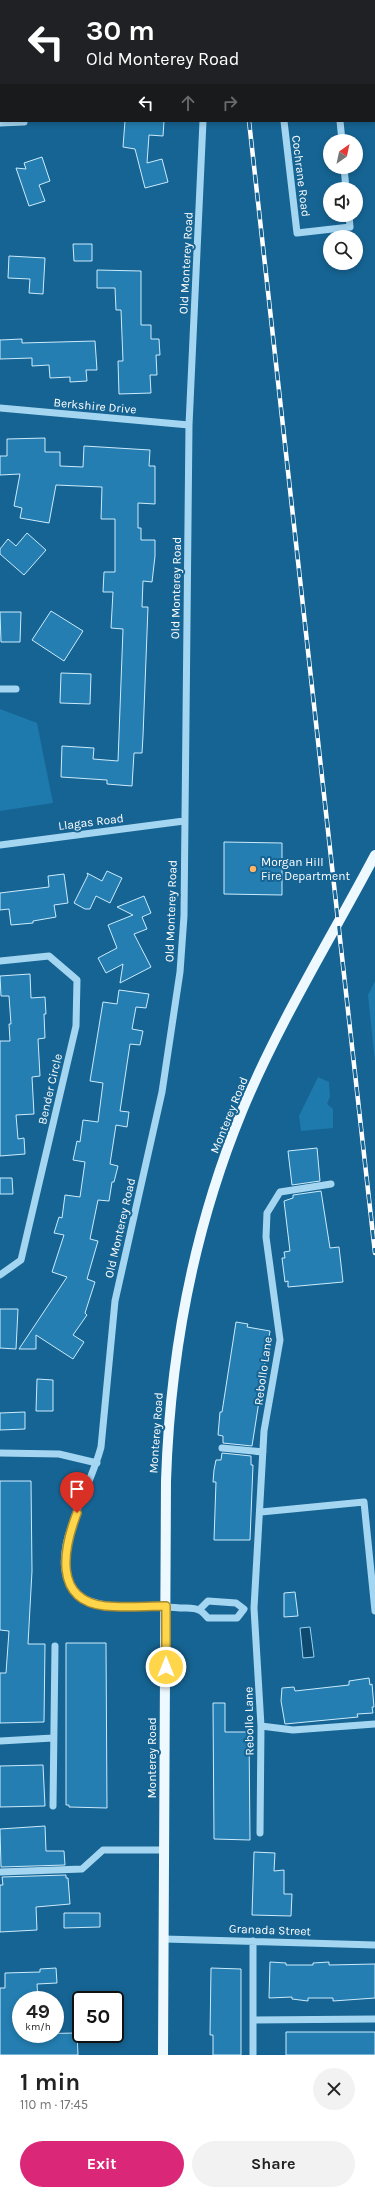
<!DOCTYPE html>
<html lang="en">
<head>
<meta charset="utf-8">
<style>
	:root { --surface:#fff; --page:#f2f2f2; --text:#222; --muted:#767676; --accent:#db2777 }
	body { margin:0; font-family:Karla,sans-serif; background:var(--page); color:var(--text); height:100vh; display:flex; flex-direction:column; font-size:15px; white-space:nowrap }
	* { box-sizing:border-box; margin:0 }
	p { font-size:13px; color:var(--muted) }
	.icon { flex:none; width:22px; height:22px; fill:none; stroke:currentColor; stroke-width:2; stroke-linecap:round; stroke-linejoin:round }
	.map { position:relative; height:2055px; overflow:hidden }
	.sheet { display:flex; flex-direction:column; background:var(--surface); flex:1 }
	.sheet>* { flex:none }
	.hud { position:absolute; left:0px; top:0px; width:375px; height:122px; box-shadow:0 2px 6px #0003; background:#202124; color:#fff; overflow:hidden }
	.needle { width:26px; rotate:33deg }
	.fabs { position:absolute; left:323px; top:134px; display:grid; gap:8px }
	.fabs a { display:grid; place-items:center; width:40px; height:40px; border-radius:50%; background:var(--surface); box-shadow:0 2px 6px #0003; font-size:20px }
	.speed { position:absolute; left:12px; top:1991px; display:flex; gap:8px; font-size:20px; font-weight:700; text-align:center }
	.speed>* { display:grid; place-content:center; width:52px; height:52px; border-radius:50%; background:var(--surface); box-shadow:0 2px 6px #0003; line-height:1 }
	.speed small { font-size:10px; font-weight:400 }
	.speed .limit { border:2px solid #111; border-radius:6px; background:#fff; color:#111 }
	.pin { position:absolute; display:grid; place-items:center; width:34px; height:34px; color:#fff; margin:-41px -17px; border-radius:50% 50% 50% 0; rotate:-45deg; box-shadow:0 0 4px #0007 }
	.pin .icon { rotate:45deg }
	.me { position:absolute; width:44px; margin:-22px; rotate:0deg; stroke-linejoin:round; filter:drop-shadow(0 0 3px #0008) }
	.turn { display:flex; align-items:center; gap:14px; height:84px; padding:0 20px; font-size:18px }
	.turn .icon { width:52px; height:52px; stroke-width:2.5 }
	.turn b { display:block; font-size:28px; line-height:34px }
	.lanes { display:flex; align-items:center; height:38px; padding:0 20px; background:#0003; justify-content:center; gap:20px; direction:ltr }
	.lanes .off { opacity:.35 }
	.round { display:grid; place-items:center; flex:none; width:42px; height:42px; border-radius:21px; background:var(--page) }
	.overview { display:flex; align-items:center; justify-content:space-between; height:68px; padding:0 20px }
	h1 { font-size:24px; font-weight:700; line-height:30px }
	.cta { display:flex; gap:8px; margin-top:auto; padding:8px 20px }
	.cta a { flex:1; height:46px; border-radius:24px; background:var(--accent); color:#fff; font-size:16px; font-weight:700; line-height:46px; text-align:center }
	.cta a+a { background:var(--page); color:var(--text) }
	.map>svg:first-child { display:block }
</style>
</head>
<body>
<div class="map">
<svg width="375" height="2055" viewBox="0 0 375 2055">
	<rect width="100%" height="100%" fill="#166493"/>
	<path fill="#1e79ad" d="M3 0H89V1H3Z
		M0 709 37 723 53 803 0 811Z
		M375 981V1062L368 995Z
		M318 1077 329 1082 330 1097 327 1104 333 1109V1128L301 1131 299 1116Z"/>
	<path fill="#0e4a70" stroke="#97d4f4" d="M310 1627 314 1657 303 1658 300 1628Z"/>
	<path fill="#247eb1" stroke="#ccebfc" d="M125 121H164L163 136 149 135 147 163 162 159 168 182 145 188 135 149 123 147Z
		M42 157 50 181 39 185 45 201 29 206 16 168 26 169 24 163Z
		M73 244H92V261H74Z
		M9 256 45 258 43 294 29 293 30 279 8 278Z
		M97 270 141 271V325H151V339H159L160 355H156L157 375H150L151 393 119 394 118 361H123L121 310H116L115 288H97Z
		M22 339V343L95 341 97 370H86L87 381 70 382V377L50 378 49 365 32 366V358L0 359V340Z
		M45 438V452H60V466L83 467 84 446 150 450 149 466H155V504L138 503V528H141V540H155V556L152 582 143 581 142 607H148L143 736 142 753H134L132 786 107 784V780L61 777 62 746 94 748 93 759 118 761 123 629 111 628 113 592H103L104 572H115V519H101L102 487 56 485 49 523 20 518 22 508 14 506 20 474 0 475V456H7V439Z
		M27 533 46 550 24 575 0 554V549L8 539 16 546Z
		M51 611 83 631 64 661 32 640Z
		M0 612H21L20 642H1Z
		M61 673 91 674 90 704 60 703Z
		M224 842 282 843V895L224 894Z
		M107 871 122 878 110 903 96 896 90 909H85L74 903 88 875 87 873 102 881Z
		M64 874 68 903 54 905 56 917 33 921V923L11 925 9 909 0 910V893L49 887 48 876Z
		M144 896 151 913 142 917 147 929 134 934 151 967 120 983 123 964 106 973 98 958 117 948 108 925 133 915 117 907Z
		M30 974 31 998 45 997 46 1014H44L45 1038 38 1039 40 1076 32 1077 34 1114 16 1115 18 1139 24 1138 25 1154 0 1156V1041H10L9 1024H11L9 996H1L0 976Z
		M119 990 149 994 146 1008 136 1007 132 1029 143 1031 140 1045 130 1044 120 1111 129 1112 127 1127 116 1125 110 1164 118 1166 114 1182H112L109 1201 98 1200 90 1239 98 1241 87 1279 95 1282 85 1313 87 1315 73 1335 84 1342 73 1359 36 1335V1349H19L67 1277 52 1272 64 1235 54 1233 59 1217 62 1218 65 1195 80 1197 85 1162 73 1160 77 1141 80 1142 83 1120 98 1122 103 1083 90 1081 103 1002 117 1004Z
		M317 1148 320 1181 292 1185 288 1151Z
		M0 1178H12L13 1194H0Z
		M321 1191 330 1248 339 1247 343 1282 288 1287V1281L285 1282 282 1258H285L284 1252 290 1251 284 1201 293 1198V1195Z
		M0 1309H18L16 1349 0 1348Z
		M236 1322 248 1324 247 1327 270 1331 252 1446 223 1443V1436L218 1435 220 1412H222Z
		M37 1379 53 1380V1411H36Z
		M25 1412V1429L0 1430V1413Z
		M222 1453 251 1456V1465H253L250 1540H214L216 1482H213L214 1470 216 1460H221Z
		M0 1481H31L32 1571 28 1644H45L44 1722 0 1723V1673H6L9 1631 0 1630Z
		M295 1592 298 1616 284 1617V1593Z
		M66 1643H106L107 1808 69 1807V1805H66Z
		M369 1678 370 1685 372 1684 374 1707H372L373 1713 357 1714 358 1717 285 1724 281 1701 282 1688 294 1687 295 1691 349 1685V1681Z
		M213 1703H225V1732H249L250 1840 214 1839Z
		M43 1765 45 1806 0 1807V1766Z
		M45 1826 46 1851H64L65 1865 1 1867 0 1829Z
		M254 1852 275 1853 274 1871 284 1870V1894H292L291 1916 252 1915Z
		M66 1875V1878H68L70 1904 36 1907 37 1930 0 1932V1885H3L2 1877Z
		M64 1913H100V1927L64 1928Z
		M270 1962 286 1963V1965H313V1963L329 1962V1965L375 1964V1998L333 2001V1998H308V2001L292 1999V1997L269 1998Z
		M56 1968 57 1983 37 1984 38 2000H21V2034L77 2033 78 2055H0V1988H5V1973L40 1972V1969Z
		M211 1968 241 1969V2055H213V2035H210Z
		M286 2032H375V2055H286Z"/>
	<g fill="none" stroke-linecap="round" stroke-linejoin="round">
		<path stroke="#a5d6f1" stroke-width="7" d="M196 0 197 1
			M271 0V1
			M374 12H375
			M374 108H375
			M284 121 297 233 350 227 349 215
			M340 121 342 141
			M0 123 24 122
			M344 167 346 189
			M0 408 189 425
			M0 689H16
			M0 845 184 821
			M0 961 49 956 77 980 76 1026 21 1260 0 1275
			M222 1448 263 1452
			M0 1453 59 1454 97 1463
			M261 1512 364 1502 375 1611
			M199 1610 208 1601 236 1603 244 1609 237 1618H208C205 1615 202 1611 199 1610 194 1607 186 1608 180 1608 134 1603 51 1623 66 1545 73 1511 92 1481 101 1447L115 1301 162 1092 180 972 184 916 189 425 203 121
			M261 1726 293 1730 375 1724
			M0 1741 53 1738
			M53 1806 55 1646
			M260 1833 261 1726 254 1608 264 1431 280 1340 266 1237 267 1213 280 1192 331 1184
			M0 1872 82 1869 103 1850H165
			M164 1939 375 1945
			M253 2020 375 2019
			M253 2055V1941"/>
		<path stroke="#eef8ff" stroke-width="10" d="M163 2055 166 1481C170 1355 194 1228 242 1111 279 1022 330 940 375 855"/>
		<g stroke="#fff" stroke-width="4.5">
			<path id="rail" d="M235 0V1
				M249 121 375 1253"/>
		</g>
		<use href="#rail" stroke="#166493" stroke-width="3" stroke-dasharray="9" stroke-linecap="butt"/>
	</g>
	<g fill="none" stroke-linecap="round" stroke-linejoin="round">
		<g stroke="#a68a30" stroke-width="10">
			<path id="route" d="M77 1513C64 1547 52 1600 105 1606 125 1608 146 1606 166 1606V1667"/>
		</g>
		<use href="#route" stroke="#ffd54a" stroke-width="7"/>
	</g>
	<circle fill="#ffb564" stroke="#166493" stroke-width="1.5" cx="253" cy="869" r="4"/>
	<g text-anchor="middle" dominant-baseline="central" stroke-width="4" stroke-linejoin="round" paint-order="stroke">
		<g font-size="12" fill="#fff" stroke="#166493">
			<text transform="translate(301 176) rotate(83)">Cochrane Road</text>
			<text transform="translate(186 263) rotate(-87)">Old Monterey Road</text>
			<text transform="translate(95 406) rotate(5)">Berkshire Drive</text>
			<text transform="translate(176 588) rotate(-89)">Old Monterey Road</text>
			<text transform="translate(91 822) rotate(-7)">Llagas Road</text>
			<text transform="translate(171 911) rotate(-88)">Old Monterey Road</text>
			<text transform="translate(50 1089) rotate(-77)">Bender Circle</text>
			<text transform="translate(229 1115) rotate(-68)">Monterey Road</text>
			<text transform="translate(120 1228) rotate(-77)">Old Monterey Road</text>
			<text transform="translate(263 1371) rotate(-82)">Rebollo Lane</text>
			<text transform="translate(156 1433) rotate(-86)">Monterey Road</text>
			<text transform="translate(249 1721) rotate(-91)">Rebollo Lane</text>
			<text transform="translate(152 1758) rotate(-90)">Monterey Road</text>
			<text transform="translate(270 1930) rotate(2)">Granada Street</text>
		</g>
		<g font-size="12" fill="#fff" stroke="#166493" text-anchor="start">
			<text x="261" y="862">Morgan Hill<tspan x="261" dy="14">Fire Department</tspan></text>
		</g>
	</g>
</svg>
<div class="fabs">
<a><svg class="needle" viewBox="-14 -14 28 28"><path d="M0-13l5 13h-10z" fill="#e53935"/><path d="M0 13l5-13h-10z" fill="#767676"/></svg></a>
<a><svg class="icon" aria-label="sound" viewBox="0 0 24 24"><path d="M4 9h4l5-4v14l-5-4H4zM17 9q2 3 0 6"/></svg></a>
<a><svg class="icon" aria-label="search" viewBox="0 0 24 24"><circle cx="10" cy="10" r="6"/><path d="M15 15l6 6"/></svg></a>
</div>
<div class="speed"><div>49<small>km/h</small></div><div class="limit">50</div></div>
<div class="pin" style="left:77px;top:1513px;background:#d93025"><svg class="icon" aria-label="arrive" viewBox="0 0 24 24"><path d="M6 21V4h12l-3 4 3 4H6"/></svg></div>
<svg class="me" style="left:166px;top:1667px" viewBox="-20 -20 40 40"><circle r="17" fill="#ffd54a" stroke="#fff" stroke-width="3"/><path d="M0-11L8 9 0 5-8 9z" fill="#fff"/></svg>
<div class="hud">
<div class="turn"><svg class="icon" aria-label="left" viewBox="0 0 24 24"><path d="M17 20v-9H6M10 6l-5 5 5 5"/></svg><div><b>30 m</b>Old Monterey Road</div></div>
<div class="lanes"><svg class="icon" aria-label="left" viewBox="0 0 24 24"><path d="M17 20v-9H6M10 6l-5 5 5 5"/></svg><svg class="icon off" aria-label="ahead" viewBox="0 0 24 24"><path d="M12 20V5M6 11l6-6 6 6"/></svg><svg class="icon off" aria-label="right" viewBox="0 0 24 24"><path d="M7 20v-9h11M14 6l5 5-5 5"/></svg></div>
</div>
</div>
<section class="sheet">
<div class="overview"><div><h1>1 min</h1><p>110 m · 17:45</p></div><a class="round"><svg class="icon" aria-label="close" viewBox="0 0 24 24"><path d="M6 6l12 12M18 6L6 18"/></svg></a></div>
<div class="cta"><a>Exit</a><a>Share</a></div>
</section>
</body>
</html>
